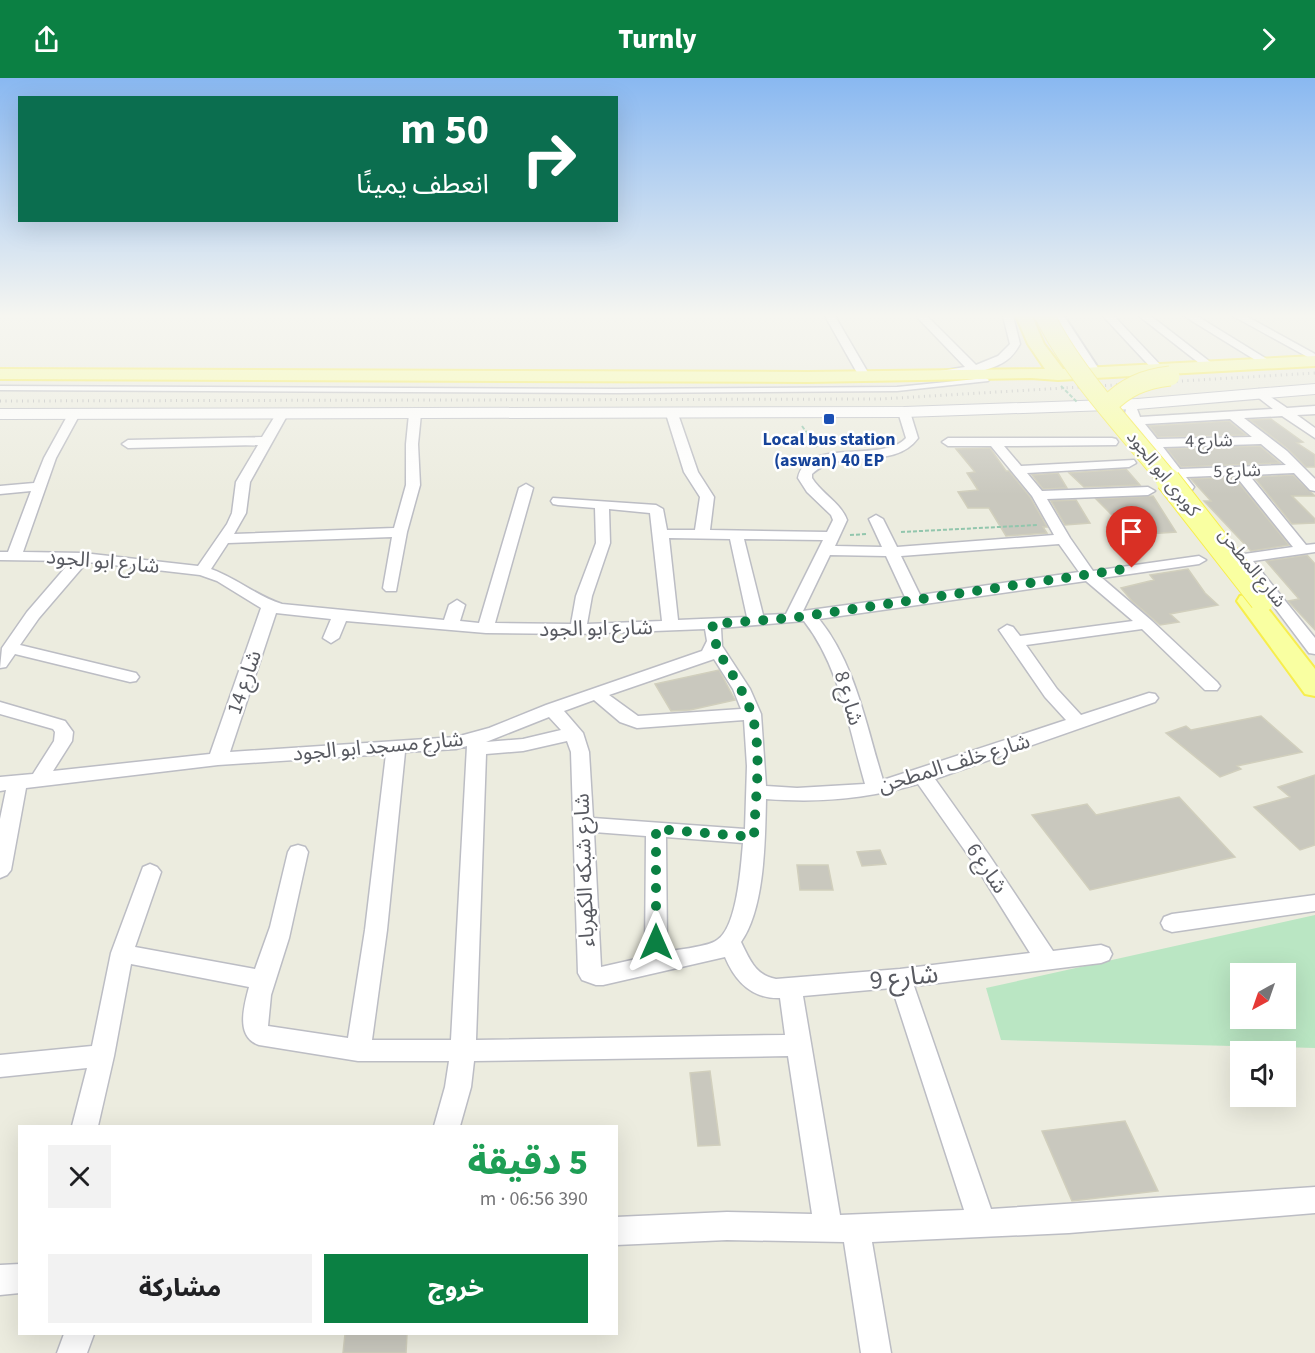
<!DOCTYPE html>
<html lang="ar">
<head>
<meta charset="utf-8">
<style>
	:root { --surface:#fff; --page:#f2f2f2; --text:#202124; --muted:#757577; --accent:#0b8043 }
	body { margin:0; font-family:"Source Sans 3","Noto Sans Arabic",sans-serif; background:var(--page); color:var(--text); direction:rtl; height:100vh; display:flex; flex-direction:column; font-size:22px; white-space:nowrap }
	* { box-sizing:border-box; margin:0 }
	p { font-size:20px; color:var(--muted) }
	.icon { flex:none; width:33px; height:33px; fill:none; stroke:currentColor; stroke-width:2; stroke-linecap:round; stroke-linejoin:round }
	.map { position:relative; flex:1; overflow:hidden; direction:ltr }
	.sheet { position:absolute; left:18px; top:1047px; width:600px; height:210px; display:flex; flex-direction:column; background:var(--surface); border-radius:0px; box-shadow:0 6px 24px #0002; direction:rtl }
	.sheet>* { flex:none }
	.banner { position:absolute; left:18px; top:18px; width:600px; height:126px; border-radius:0px; box-shadow:0 6px 24px #0002; direction:rtl; background:#0b6e4f; color:#fff; overflow:hidden }
	.needle { width:39px; rotate:220deg }
	.tools { position:absolute; left:1230px; top:885px; display:grid; gap:12px }
	.tools a { display:grid; place-items:center; width:66px; height:66px; border-radius:0px; background:var(--surface); box-shadow:0 6px 24px #0002; font-size:30px }
	.pin { position:absolute; display:grid; place-items:center; width:51px; height:51px; color:#fff; margin:-62px -26px; border-radius:50% 50% 50% 0; rotate:-45deg; box-shadow:0 0 6px #0007 }
	.pin .icon { rotate:45deg }
	.me { position:absolute; width:66px; margin:-33px; rotate:0deg; stroke-linejoin:round; filter:drop-shadow(0 0 4px #0008) }
	.turn { display:flex; align-items:center; gap:21px; height:126px; padding:0 30px; font-size:27px }
	.turn .icon { width:78px; height:78px; stroke-width:2.5 }
	.turn b { display:block; font-size:42px; line-height:51px }
	.round { display:grid; place-items:center; flex:none; width:63px; height:63px; border-radius:0px; background:var(--page) }
	.summary { display:flex; align-items:center; justify-content:space-between; height:102px; padding:0 30px }
	h1 { font-size:36px; font-weight:800; line-height:45px; color:#1e9e55 }
	.button { display:flex; gap:12px; margin-top:auto; padding:12px 30px }
	.button a { flex:1; height:69px; border-radius:0px; background:var(--accent); color:#fff; font-size:24px; font-weight:800; line-height:69px; text-align:center }
	.button a+a { background:var(--page); color:var(--text) }
	header { display:flex; justify-content:space-between; align-items:center; height:78px; padding:0 30px; background:var(--accent); color:#fff; font-size:27px; font-weight:800 }
	.map>svg:first-child { display:block }
</style>
</head>
<body>
<header><svg class="icon" aria-label="forward" viewBox="0 0 24 24"><path d="M9 5l7 7-7 7"/></svg>Turnly<svg class="icon" aria-label="share" viewBox="0 0 24 24"><path d="M12 15V3M7 8l5-5 5 5M5 13v7h14v-7"/></svg></header>
<div class="map">
<svg width="1315" height="1275" viewBox="0 0 1315 1275">
	<rect width="100%" height="100%" fill="#ececdf"/>
	<path fill="#bae6c3" fill-rule="evenodd" d="M1315 837V970L1001 962 986 910ZM1240 896H1286V940H1240Z"/>
	<path fill="#c9c8be" stroke="#d1cfbd" stroke-width="1.5" d="M1271 341 1303 364 1297 365 1315 377V389H1306L1288 371 1250 342Z
		M1229 343 1246 357 1158 359 1149 348Z
		M1260 368 1280 385 1181 389 1167 371Z
		M990 370 1006 393H1009L1030 419 1047 449H1043L1047 455 1006 458 989 430H968L958 414 978 412 967 395 975 394 956 371Z
		M1126 391 1140 407 1084 409 1069 395Z
		M1058 395 1067 410 1043 411 1032 397Z
		M1293 397 1315 418H1292L1315 441V445L1292 446 1254 399Z
		M1234 399 1289 467 1251 473 1204 423H1211L1191 401Z
		M1153 418 1176 454 1132 457 1096 421Z
		M1076 422 1090 445 1065 447 1051 423Z
		M1307 477 1315 486V552L1288 523 1299 521 1266 483Z
		M1188 491 1205 515 1218 527 1170 536 1179 544 1160 547 1132 523 1121 510 1154 502 1150 497Z
		M719 592 735 622 690 632 671 633 655 606Z
		M1261 638 1302 674 1237 688 1241 691 1220 699 1166 655 1186 648 1191 652Z
		M1315 697V767L1300 772 1254 729 1290 719 1278 709Z
		M1179 719 1235 779 1090 812 1032 737 1087 726 1096 737Z
		M880 772 886 786 862 788 857 774Z
		M797 787H828L833 812H800Z
		M710 993 720 1067 698 1068 690 995Z
		M1125 1043 1158 1113 1072 1123 1042 1053Z
		M345 1256H407L406 1275H343Z"/>
	<g fill="none" stroke-linecap="round" stroke-linejoin="round">
		<g stroke="#bcbdc4" stroke-width="3">
			<path id="service" d="M986 300 989 302 988 303 897 313 617 315 0 312V308L617 311 897 309Z"/>
		</g>
		<g stroke="#bcbdc4" stroke-width="3">
			<path id="minor" d="M825 238H835L870 298 868 300H860Z
				M916 238H927L976 287 998 278 1010 266 1003 238H1013L1020 266C1016 273 1012 279 1004 284 990 293 951 302 934 298V294L965 289Z
				M1103 238H1114L1164 291V295H1156Z
				M1139 238H1151L1218 290 1216 292H1208Z
				M1184 238H1197L1275 286 1273 288H1265Z
				M1233 238H1246L1315 276V283Z
				M1259 311 1287 330 1315 328V336L1297 337 1315 350V360L1282 338 1244 340 1287 373 1315 401V413L1310 412 1294 395 1249 397 1306 467 1315 466V474L1253 483 1315 560V576L1309 575 1245 490 1242 487 1244 484 1237 480 1244 476 1293 469 1235 397 1186 399 1194 409 1192 412H1182L1125 336 1127 326 1137 322 1143 326 1137 331 1140 339 1273 331 1255 317 1253 315ZM1230 341 1252 359 1157 361 1145 346ZM1261 366 1286 387 1180 391 1163 369Z
				M904 330 910 334 918 360C893 394 842 368 812 396V400C821 415 841 425 847 442L835 468 882 469 869 441 876 437 883 441 897 469 1054 457 1032 418 991 368H948L942 364 948 360H1112L1116 361 1118 364 1116 367 1004 368 1021 388 1134 382 1136 385 1129 389 1027 395 1042 413 1148 409 1155 413 1148 417 1047 421 1070 460 1093 493 1199 478 1206 482 1199 486 1102 500 1152 543 1217 604 1220 608 1217 612H1205L1142 551 1026 567 1057 611 1081 637 1149 615 1155 616 1158 620 1155 624 935 701 989 777 1053 873 1101 867 1109 870 1112 876 1109 882 1101 885 914 908 991 1131 1315 1109V1135L1069 1155 872 1164 891 1275H861L844 1164 727 1162 616 1167V1139L727 1134 812 1136 788 978 474 983 471 1009 460 1048H434L445 1009 449 983H358L259 967C235 959 244 928 249 909L131 886 114 978 98 1048H72L87 990 0 999V977L92 968 111 875 143 789 150 786 157 789 161 794 135 869 255 891 270 849 288 774 291 769 298 767 305 769 308 774 289 860 271 917 268 948 348 960 365 852 386 676 218 687 26 710 11 792 7 797 0 800V741L6 712 0 713V699L33 696 54 663 55 654 53 651 0 636V624L65 643 73 654 72 663 53 693 210 676 261 530 217 503 200 497 87 484 39 540 20 567 136 595 139 599 136 603 130 604 15 576 6 589 0 590 2 570 27 534 71 483 0 482V474H8L31 413 0 416V408L34 405 44 380 70 333H78L80 336 56 380 23 474 83 475 198 488 227 446 232 435 236 404 258 367 128 370 122 366 128 362 262 359 278 333 282 332 288 336 250 404 246 435 234 456 394 450 406 407V366L409 336 415 332 421 336 418 366 420 407 407 454 396 513H386L383 510 392 459 228 465 211 491C236 500 257 518 282 526L444 542 449 527 457 522 465 527 460 543 479 545 519 410 526 406 533 410 495 545 571 546 576 518 596 465 595 430 558 427 553 426 551 423 553 420 656 427 663 431 667 452H695L700 419 684 394 666 336 668 333H676L678 336 698 394 714 419 710 452 827 454 833 442 831 437 807 414 798 400C807 358 883 386 906 360L898 334ZM609 431 650 435 662 543 587 546 592 518 610 465ZM669 460 730 461 747 539 678 542ZM744 461 823 462 786 536 763 537ZM1059 466 1079 494 920 517 901 478ZM830 477 886 478 905 519 803 533ZM1086 503 1133 543 1020 558 1013 549 1007 547 999 552 1045 619 1066 642 883 702C866 648 856 587 819 541ZM276 535 331 541 323 560 331 565 339 560 346 543 486 555 578 556 705 551 707 563 702 573 546 627 489 650 456 659 230 674ZM804 543C840 589 849 651 865 706L797 710 766 708 761 636 750 611 722 568 721 550ZM714 581 733 611 741 631 638 638 609 617ZM594 622 620 644 637 650 744 642 747 688 745 751 593 740 589 674 583 655 564 633ZM549 639 561 652 523 661 486 664ZM567 663 571 674 578 895 582 902 596 907H603L725 879C735 903 752 921 780 920L785 957 476 962 486 676 523 673ZM467 668 451 962H372L387 852 405 674 456 671ZM918 706 975 787 1030 875 900 891 776 901C755 897 750 882 741 864 765 830 765 762 766 721 821 725 865 721 918 706ZM594 754 646 758 645 879 601 889ZM666 759 743 765C741 788 737 850 717 862 708 869 679 871 667 874ZM892 910 964 1132 840 1137 803 918Z
				M1315 817V833L1172 854 1164 851 1161 845 1164 839 1172 836Z
				M20 1186V1215L0 1217V1187Z
				M64 1256H94L87 1275H57Z"/>
		</g>
		<g stroke="#bcbdc4" stroke-width="4">
			<path id="tertiary" d="M1051 238H1064L1102 296 1100 299H1090Z"/>
		</g>
		<g stroke="#bcbec6" stroke-width="2">
			<path id="secondary" d="M1315 306V316L1137 331 904 339 0 341V331L904 329 1137 321Z"/>
		</g>
		<g stroke="#f7ee4d" stroke-width="4">
			<path id="primary" d="M1016 238H1032L1044 266 1063 291 1315 278V288L1058 302 1031 300 808 304 0 301V291L808 294 1045 291 1028 266Z
				M1249 516 1258 518 1315 591V618L1305 616 1237 523 1240 518Z"/>
		</g>
		<path stroke="#92c6ad" stroke-width="2" stroke-dasharray="4 2" stroke-linecap="butt" d="M802 348 817 369
			M901 454 1038 447
			M850 457 867 456"/>
		<use href="#service" fill="#fff" fill-rule="evenodd"/>
		<use href="#minor" fill="#fff" fill-rule="evenodd"/>
		<use href="#tertiary" fill="#fff" fill-rule="evenodd"/>
		<use href="#secondary" fill="#fff" fill-rule="evenodd"/>
		<use href="#primary" fill="#f9ffa1" fill-rule="evenodd"/>
		<path stroke="#b5b6b6" stroke-width="3" stroke-dasharray="1 4.5" stroke-linecap="butt" d="M0 323 880 321 1315 295"/>
		<g stroke="#f7ee4d" stroke-width="21" stroke-linecap="butt">
			<path id="primary-bridge-far1" d="M1045 238C1072 294 1129 354 1169 403
				M1107 328C1125 309 1144 301 1170 298"/>
		</g>
		<g stroke="#f7ee4d" stroke-width="26" stroke-linecap="butt">
			<path id="primary-bridge" d="M1168 402 1262 522"/>
		</g>
		<path stroke="#92c6ad" stroke-width="2" stroke-dasharray="4 2" stroke-linecap="butt" d="M1061 308 1078 325"/>
		<use href="#primary-bridge-far1" stroke="#f9ffa1" stroke-width="19"/>
		<use href="#primary-bridge" stroke="#f9ffa1" stroke-width="24"/>
	</g>
	<linearGradient id="sky" x2="0" y2="1"><stop stop-color="#89b8f1"/><stop offset="0.57" stop-color="#f6f6f1"/><stop offset="1" stop-color="#f6f6f1" stop-opacity="0"/></linearGradient>
	<rect width="1315" height="417" fill="url(#sky)"/>
	<g fill="none" stroke-linecap="round" stroke-linejoin="round">
		<path stroke="#0b8043" stroke-width="10" stroke-dasharray="0 18" d="M656 864V751L754 759C755 721 763 670 751 634 743 611 728 590 716 570V561L712 546 792 540 1132 490"/>
	</g>
	<rect fill="#1a4fb4" stroke="#fff" stroke-width="2" x="823" y="335" width="12" height="12" rx="3"/>
	<g text-anchor="middle" dominant-baseline="central" stroke-width="5" stroke-linejoin="round" paint-order="stroke">
		<g font-size="18" font-weight="bold" fill="#164399" stroke="#fff">
			<text x="829" y="361">Local bus station<tspan x="829" dy="21">(aswan) 40 EP</tspan></text>
		</g>
		<g font-size="18" fill="#585a61" stroke="#fff">
			<text transform="translate(1209 363) rotate(-1)">شارع 4</text>
			<text transform="translate(1237 393) rotate(-2)">شارع 5</text>
			<text transform="translate(1163 396) rotate(51)">كوبرى ابو الجود</text>
			<text transform="translate(1252 490) rotate(51)">شارع المطحن</text>
		</g>
		<g font-size="21" fill="#585a61" stroke="#fff">
			<text transform="translate(103 483) rotate(5)">شارع ابو الجود</text>
			<text transform="translate(596 550) rotate(-1)">شارع ابو الجود</text>
			<text transform="translate(244 604) rotate(-71)">شارع 14</text>
			<text transform="translate(849 620) rotate(74)">شارع 8</text>
			<text transform="translate(378 668) rotate(-5)">شارع مسجد ابو الجود</text>
			<text transform="translate(954 685) rotate(-17)">شارع خلف المطحن</text>
			<text transform="translate(987 790) rotate(56)">شارع 6</text>
			<text transform="translate(584 792) rotate(-92)">شارع شبكه الكهرباء</text>
		</g>
		<g font-size="26" fill="#585a61" stroke="#fff">
			<text transform="translate(904 899) rotate(-6)">شارع 9</text>
		</g>
	</g>
</svg>
<div class="tools">
<a><svg class="needle" viewBox="-14 -14 28 28"><path d="M0-13l5 13h-10z" fill="#e53935"/><path d="M0 13l5-13h-10z" fill="#757577"/></svg></a>
<a><svg class="icon" aria-label="sound" viewBox="0 0 24 24"><path d="M4 9h4l5-4v14l-5-4H4zM17 9q2 3 0 6"/></svg></a>
</div>
<div class="pin" style="left:1132px;top:490px;background:#d93025"><svg class="icon" aria-label="arrive" viewBox="0 0 24 24"><path d="M6 21V4h12l-3 4 3 4H6"/></svg></div>
<svg class="me" style="left:656px;top:864px" viewBox="-20 -20 40 40"><path d="M0-17L14 15 0 8-14 15z" fill="#0b8043" stroke="#fff" stroke-width="4"/></svg>
<div class="banner">
<div class="turn"><svg class="icon" aria-label="right" viewBox="0 0 24 24"><path d="M7 20v-9h11M14 6l5 5-5 5"/></svg><div><b>50 m</b>انعطف يمينًا</div></div>
</div>
<section class="sheet">
<div class="summary"><div><h1>5 دقيقة</h1><p>390 m · 06:56</p></div><a class="round"><svg class="icon" aria-label="close" viewBox="0 0 24 24"><path d="M6 6l12 12M18 6L6 18"/></svg></a></div>
<div class="button"><a>خروج</a><a>مشاركة</a></div>
</section>
</div>
</body>
</html>
